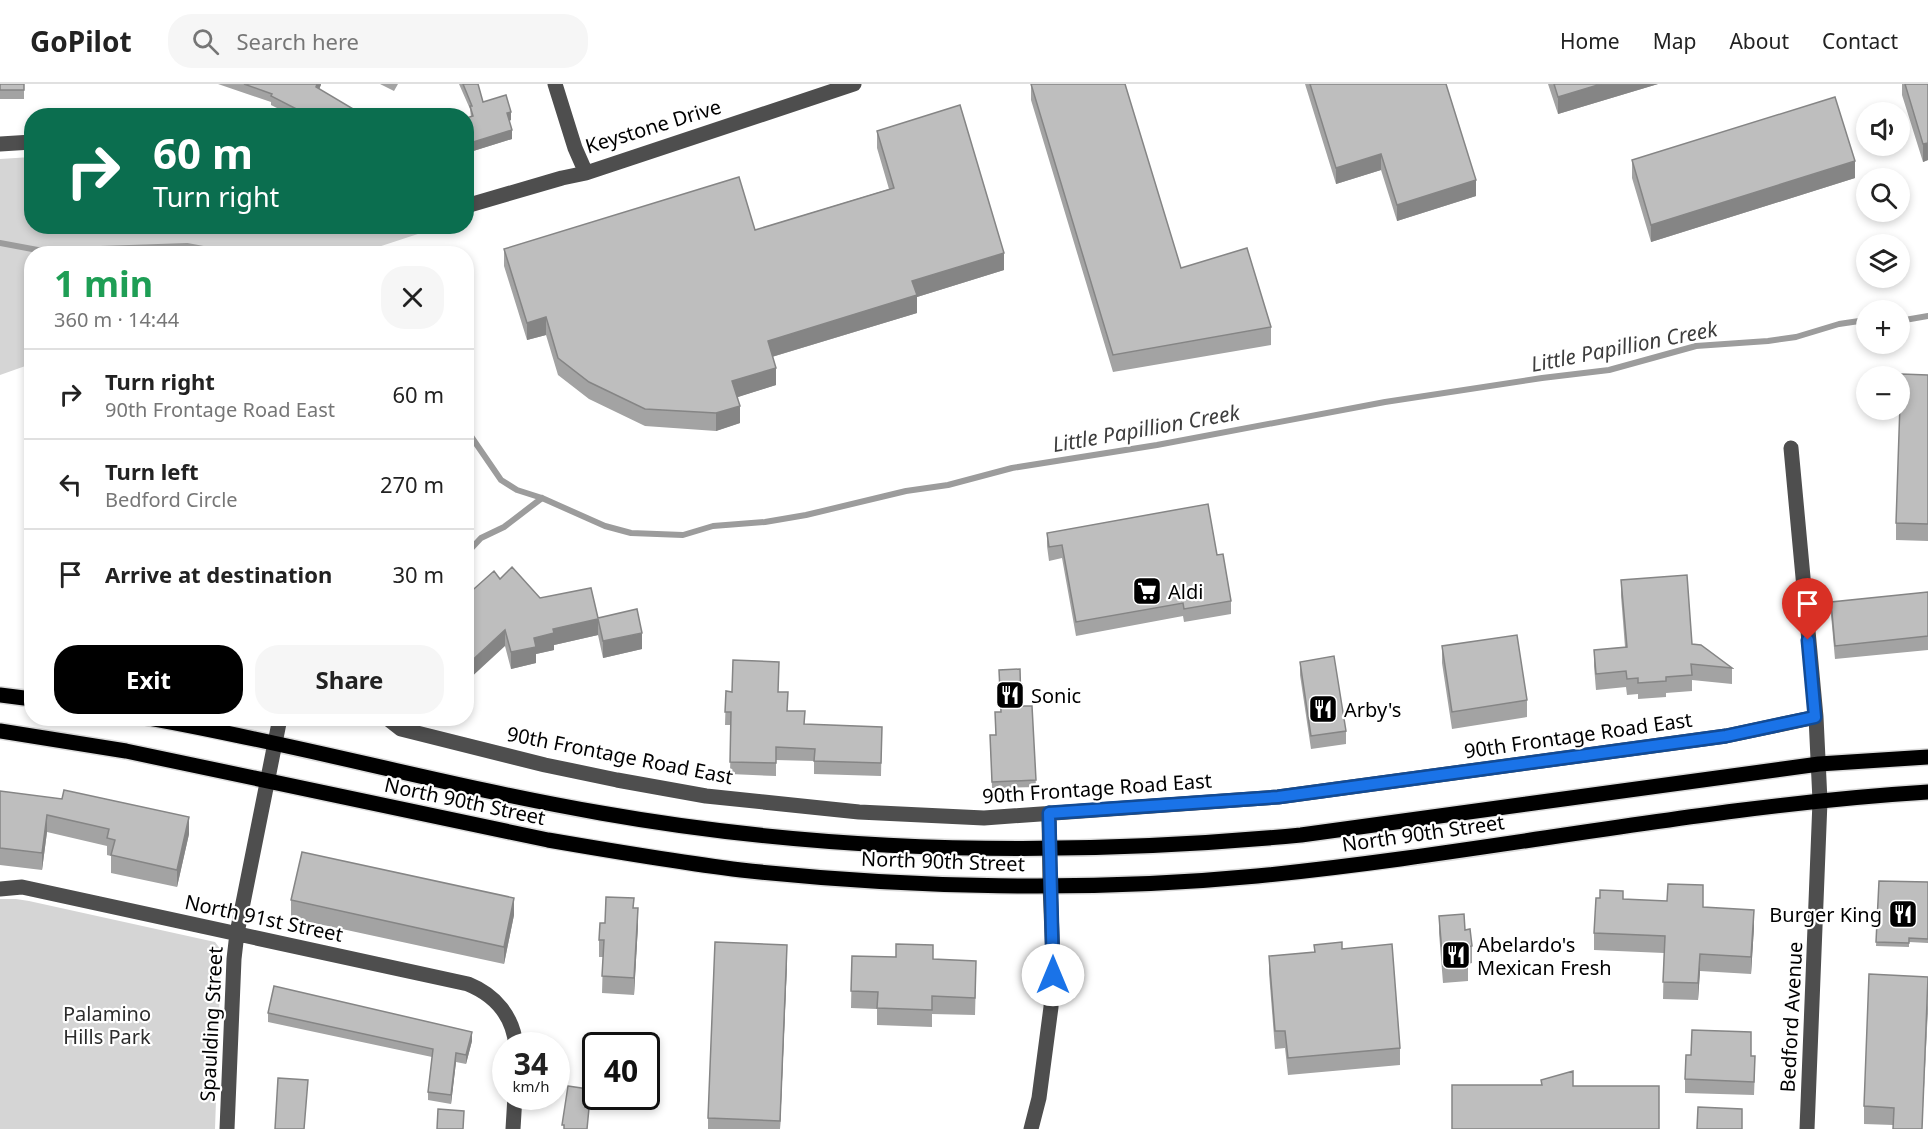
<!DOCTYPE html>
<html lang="en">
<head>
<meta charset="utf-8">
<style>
	:root { --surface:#fff; --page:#f6f6f6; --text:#222; --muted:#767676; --line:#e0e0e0; --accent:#000 }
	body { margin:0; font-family:"Noto Sans",sans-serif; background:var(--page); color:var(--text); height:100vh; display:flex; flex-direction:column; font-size:22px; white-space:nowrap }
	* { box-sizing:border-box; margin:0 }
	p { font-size:20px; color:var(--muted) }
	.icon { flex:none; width:33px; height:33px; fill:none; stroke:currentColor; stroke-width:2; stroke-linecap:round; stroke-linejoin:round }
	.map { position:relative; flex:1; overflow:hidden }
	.side { position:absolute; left:24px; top:162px; width:450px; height:480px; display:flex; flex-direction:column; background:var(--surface); border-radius:24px; box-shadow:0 3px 9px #0003 }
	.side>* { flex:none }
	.top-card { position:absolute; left:24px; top:24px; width:450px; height:126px; border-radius:24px; box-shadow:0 3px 9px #0003; background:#0b6e4f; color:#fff; overflow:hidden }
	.tools { position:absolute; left:1856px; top:18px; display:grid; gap:12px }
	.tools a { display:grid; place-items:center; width:54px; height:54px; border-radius:50%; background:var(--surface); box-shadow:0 3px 9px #0003; font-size:30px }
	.speed { position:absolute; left:492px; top:948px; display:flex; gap:12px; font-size:30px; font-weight:700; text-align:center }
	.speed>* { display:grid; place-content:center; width:78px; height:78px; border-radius:50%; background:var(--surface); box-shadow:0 3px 9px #0003; line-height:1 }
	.speed small { font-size:15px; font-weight:400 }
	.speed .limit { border:3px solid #111; border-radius:9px; background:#fff; color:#111 }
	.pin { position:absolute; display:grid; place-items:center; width:51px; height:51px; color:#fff; margin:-62px -26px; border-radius:50% 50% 50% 0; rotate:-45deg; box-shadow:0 0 6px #0007 }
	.pin .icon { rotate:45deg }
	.me { position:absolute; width:66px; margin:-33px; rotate:0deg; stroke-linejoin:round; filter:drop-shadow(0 0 4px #0008) }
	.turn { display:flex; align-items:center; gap:21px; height:126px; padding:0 30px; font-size:27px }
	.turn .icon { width:78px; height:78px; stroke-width:2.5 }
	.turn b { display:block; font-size:42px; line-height:51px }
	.round { display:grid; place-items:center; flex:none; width:63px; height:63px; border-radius:24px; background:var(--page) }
	.summary { display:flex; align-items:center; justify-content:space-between; height:102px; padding:0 30px }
	h1 { font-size:36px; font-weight:700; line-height:45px; color:#1e9e55 }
	.primary-button { display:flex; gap:12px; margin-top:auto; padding:12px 30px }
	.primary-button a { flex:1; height:69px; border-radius:24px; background:var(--accent); color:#fff; font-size:24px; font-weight:700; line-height:69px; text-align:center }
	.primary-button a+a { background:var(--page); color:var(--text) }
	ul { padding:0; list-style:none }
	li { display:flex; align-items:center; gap:18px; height:90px; padding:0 30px; border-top:2px solid var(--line) }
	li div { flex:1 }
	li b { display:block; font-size:22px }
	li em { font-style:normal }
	header { display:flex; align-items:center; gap:36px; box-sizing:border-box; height:84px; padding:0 30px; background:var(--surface); border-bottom:2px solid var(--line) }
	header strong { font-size:28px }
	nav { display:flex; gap:33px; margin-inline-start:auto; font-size:21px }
	.search { width:420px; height:54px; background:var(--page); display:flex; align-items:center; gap:15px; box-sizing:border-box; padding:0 21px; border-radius:24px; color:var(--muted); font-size:22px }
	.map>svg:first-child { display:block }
</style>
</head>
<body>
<header>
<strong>GoPilot</strong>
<div class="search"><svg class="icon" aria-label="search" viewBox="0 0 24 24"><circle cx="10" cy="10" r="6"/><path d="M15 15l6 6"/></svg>Search here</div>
<nav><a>Home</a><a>Map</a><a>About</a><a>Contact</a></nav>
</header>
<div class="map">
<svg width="1928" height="1045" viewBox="0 0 1928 1045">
	<rect width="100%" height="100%" fill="#fff"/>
	<path fill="#d5d5d5" d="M31 73 32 142H380L414 147 430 146 360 169 32 170 31 280 0 291V75Z
		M0 815H16L29 817 215 858 221 866V874L215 1045H0Z"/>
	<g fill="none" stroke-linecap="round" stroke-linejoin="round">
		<path stroke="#9c9c9c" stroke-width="6" d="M0 159 43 167 187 162 230 170
			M1899 237 1928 232
			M466 345 501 396 517 406 542 414 605 442 631 449 683 451 713 442 765 438 806 431 906 407 948 401 1012 384 1157 361 1385 318 1542 294 1609 286 1696 262 1768 257 1796 253 1839 240 1866 236
			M466 470 481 454 504 443 542 414"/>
		<g stroke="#dbdbdb" stroke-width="18">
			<path id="major" d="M0 611 32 615
				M149 634C301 661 450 703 601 729 833 770 1068 773 1301 751L1819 680 1928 673
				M0 647 126 667 548 756C612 767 676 778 741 786 907 804 1090 808 1257 792 1481 770 1702 722 1928 708"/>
		</g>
		<path stroke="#4e4e4e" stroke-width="15" d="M555 0 575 64 586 89
			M0 60 32 58
			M466 122 562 94 586 89 854 0
			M1791 364 1816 633 1820 717 1807 1045
			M387 634 401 645 545 681 617 696 706 712 859 728 984 734 1278 713 1726 652 1816 633
			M0 805 22 803 468 900C495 911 513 932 516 962
			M227 1045 234 875 237 849 280 634
			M513 1045 515 1012
			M1031 1045 1039 1014 1051 923 1053 875 1050 801 1049 729"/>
		<use href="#major" stroke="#000" stroke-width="15"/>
	</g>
	<path fill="#a3a3a3" d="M0 0H24V15H0Z
		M218 0H321L319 5 365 32H293L271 21V18Z
		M380 0H398L394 7Z
		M459 0H478L483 18 511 36 509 37 512 55 470 68 466 58V34L471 33 470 25Z
		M1031 0 1181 184 1271 243V261L1113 288 1031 16Z
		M1305 0H1446L1476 112 1397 137 1381 86 1336 100Z
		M1548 0H1658L1558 30Z
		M1902 0H1928V76L1923 78 1902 11Z
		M877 47 1004 186 917 213V229L772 273 776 301 737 313 740 339 716 347 645 342 589 315 558 291 546 251 527 256 504 182V165L755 146 889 105 877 64Z
		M1632 76 1855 94 1651 158 1632 94Z
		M1928 291V457L1896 456V439Z
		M1047 449 1217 471 1231 517V530L1184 538 1183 532 1076 552 1062 474 1049 477 1047 462Z
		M500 495 540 514 598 534 642 565 603 574 598 551 554 561V566L536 570V579L511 585 505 562Z
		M1621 496 1692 560 1732 584V600L1692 596V607L1666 609V613L1638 615V610L1627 611 1626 603 1596 606 1594 582V566L1625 563 1621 512Z
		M1928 508V566L1835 575 1831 531V518Z
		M1442 562 1527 616V633L1452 645 1442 579Z
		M1300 578 1346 647V660L1311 665 1300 591Z
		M726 607 779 608 788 627 805 640 882 643 881 692 814 690V677L776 676V692L730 690 731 641H725Z
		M1021 622H1032L1036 703 992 704 990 651H996L1000 628Z
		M0 707 189 750 177 803 111 789V772L107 771V762L47 748 42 786 0 781Z
		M1879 797 1928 798V859L1909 858V863L1876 862Z
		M1623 815 1703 823 1754 843 1751 890 1700 887 1698 916 1663 915 1664 869 1594 866V849Z
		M291 816 514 831 504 880 291 834Z
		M634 824 638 841 634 911 602 909 603 873H599V856L605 839Z
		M1439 832 1465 846 1472 862V879L1468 880V897L1443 899 1439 849Z
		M1314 861 1342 865 1400 964V981L1288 991 1285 964 1275 965 1269 889V872L1314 868Z
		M852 872 976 894 975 931 932 930V943L877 941V925L851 924Z
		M787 879 780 1045H708V1034Z
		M1928 893 1893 1041 1864 1040V1022Z
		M268 929 472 957 466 980 456 978 451 1020 428 1016V1008L432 973 268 938Z
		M1751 972 1755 985 1754 1011 1685 1009V995Z"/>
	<path fill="#858585" d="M317 0H321V1L316 12V3Z
		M1601 0H1658L1558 30V13Z
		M511 28V36L507 38V29Z
		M512 46V55L470 68V59Z
		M1928 59V76L1923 78V60Z
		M1381 70V86L1336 100V84Z
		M1855 77V94L1651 158V141Z
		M1476 96V112L1397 137V121Z
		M1004 169V186L917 213V229L768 274V257L912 197Z
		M546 233V251L527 256V239Z
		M776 284V301L732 315V297Z
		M740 322V339L716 347V329Z
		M598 535V551L554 561V566L536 570V579L511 585V568L534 554 553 545Z
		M505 546V562L466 598V582Z
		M642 549V565L603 574V557Z
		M47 731V748L42 786V769Z
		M189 733V750L177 803V786Z
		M514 814V831L504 880V863Z
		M638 824V841L634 911V894Z
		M1754 826V843L1751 890V873Z
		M787 861V879L780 1045V1037Z
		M1700 870V887L1698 916V899Z
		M1928 907V924L1922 1045Z
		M472 948V957L466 980V971Z
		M456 969V978L451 1020V1011Z"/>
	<path fill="#bebebe" stroke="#858585" stroke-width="1.5" d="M0 0H24V6H0Z
		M244 0H317L316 3 365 32H310L271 12 272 10Z
		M463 0H478L483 18 506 11 511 28 507 29 512 46 470 59 466 49V34L473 32 470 22H472Z
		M1031 0H1125L1181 184 1247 164 1271 243 1113 271Z
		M1310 0H1446L1476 96 1397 121 1381 70 1336 84Z
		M1554 0H1601L1558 13Z
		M1905 0H1928V59L1923 60Z
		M1835 13 1855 77 1651 141 1632 76Z
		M960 21 1004 169 912 197 917 211 768 257 776 284 732 297 740 322 716 329 645 325 589 298 558 274 546 233 527 239 504 165 739 93 755 146 894 104 877 47Z
		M393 27 436 30V32H393Z
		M1901 290 1928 291V440L1896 439Z
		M1208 420 1217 471 1223 470 1231 517 1184 525 1183 519 1076 538 1062 461 1049 463 1047 449Z
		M512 483 540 514 591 504 598 534 637 525 642 549 603 557 598 535 553 545 554 549 534 554 536 563 511 568 505 546 466 582V512L494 487 500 495Z
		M1687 491 1692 560 1701 561 1732 584 1691 580 1692 591 1666 593V597L1638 599V594L1627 595 1626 587 1596 590 1594 566 1627 563 1621 496Z
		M1928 508V552L1835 562 1831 518Z
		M1517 551 1527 616 1452 628 1442 562Z
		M1334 572 1346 647 1311 652 1300 578Z
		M733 576 779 578 778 608H788L787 627H805L804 640 882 643 881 679 814 677 815 665 776 663V679L730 678 731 628H725L726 607 732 608Z
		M1020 585 1021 622H1032L1036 696 992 698 990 651H996L995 628H1001L999 586Z
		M64 706 189 733 177 786 111 771 115 756 107 754 109 745 47 731 42 769 0 764V707L62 715Z
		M302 768 514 814 504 863 291 816Z
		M1879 797 1928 798V855L1909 854V859L1876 858Z
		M1668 800 1703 801V823L1754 826 1751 873 1700 870 1698 899 1663 898 1665 852 1594 849 1596 814H1600V806L1623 807V815L1667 817Z
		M606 813 634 814 633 824H638L634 894 602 892 604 856H599L600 839H605Z
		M1464 830 1465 846 1470 845 1472 862 1467 863 1468 880 1443 882 1439 832Z
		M715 858 787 861 780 1037 708 1034Z
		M1342 858V865L1392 860 1400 964 1288 974 1285 947H1275L1269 872 1315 868 1314 861Z
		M896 860 933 861V875L976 877 975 914 932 912V926L877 924 878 908 851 907 852 872 896 873Z
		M1869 890 1928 893 1922 1045H1893L1894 1024 1864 1022Z
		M274 902 472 948 466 971 456 969 451 1011 428 1008 433 965 268 929Z
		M1692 946 1751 948V972H1755L1754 998 1685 995 1686 971H1691Z
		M1573 987V1002H1659V1045H1452V1001H1542L1541 996Z
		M278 994 308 996 304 1045H275Z
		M568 1002 588 1005 585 1023 589 1024 587 1045H564V1041H562Z
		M1698 1023 1742 1025V1045H1697Z
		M438 1025 464 1027 463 1045H437Z"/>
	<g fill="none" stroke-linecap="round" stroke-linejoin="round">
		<g stroke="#114b97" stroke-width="15">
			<path id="route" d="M1053 891 1049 729 1278 713 1726 652 1815 633 1808 556"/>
		</g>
		<use href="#route" stroke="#1a73e8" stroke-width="10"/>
	</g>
	<defs>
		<g id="supermarket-square" transform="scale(1.5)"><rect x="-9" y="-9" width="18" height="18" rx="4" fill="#000" stroke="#fff"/><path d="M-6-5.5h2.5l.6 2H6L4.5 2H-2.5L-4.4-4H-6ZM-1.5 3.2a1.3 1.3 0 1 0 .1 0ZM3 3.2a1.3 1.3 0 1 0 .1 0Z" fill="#fff"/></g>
		<g id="restaurant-square" transform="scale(1.5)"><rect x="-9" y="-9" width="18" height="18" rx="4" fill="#000" stroke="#fff"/><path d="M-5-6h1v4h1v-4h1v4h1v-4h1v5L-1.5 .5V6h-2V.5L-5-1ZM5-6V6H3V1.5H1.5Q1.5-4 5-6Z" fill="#fff"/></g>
	</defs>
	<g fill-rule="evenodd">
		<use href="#supermarket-square" x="1147" y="507"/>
		<use href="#restaurant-square" x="1010" y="611"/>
		<use href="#restaurant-square" x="1323" y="625"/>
		<use href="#restaurant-square" x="1903" y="830"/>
		<use href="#restaurant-square" x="1456" y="871"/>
	</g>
	<g text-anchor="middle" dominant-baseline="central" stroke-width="4.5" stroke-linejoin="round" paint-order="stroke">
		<g font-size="20" fill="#000" stroke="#fff">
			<text transform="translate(653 42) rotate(-17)">Keystone Drive</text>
			<text transform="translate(1578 651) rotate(-8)">90th Frontage Road East</text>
			<text transform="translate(620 671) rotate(11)">90th Frontage Road East</text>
			<text transform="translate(1097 704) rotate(-4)">90th Frontage Road East</text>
			<text transform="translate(465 717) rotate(12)">North 90th Street</text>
			<text transform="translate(1423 749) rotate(-8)">North 90th Street</text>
			<text transform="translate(943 777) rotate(2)">North 90th Street</text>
			<text transform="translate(264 834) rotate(12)">North 91st Street</text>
			<text transform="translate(1791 933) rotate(-87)">Bedford Avenue</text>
			<text transform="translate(211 940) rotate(-87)">Spaulding Street</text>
		</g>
		<g font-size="20" fill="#000" stroke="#fff" text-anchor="start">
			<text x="1168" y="507">Aldi</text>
			<text x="1031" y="611">Sonic</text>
			<text x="1344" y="625">Arby's</text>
			<text x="1882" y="830" text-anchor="end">Burger King</text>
			<text x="1477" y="860">Abelardo's<tspan x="1477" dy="23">Mexican Fresh</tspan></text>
		</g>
		<g font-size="20" fill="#2c2c2c" stroke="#fff">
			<text x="107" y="929">Palamino<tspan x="107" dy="23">Hills Park</tspan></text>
		</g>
		<g font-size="21" font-style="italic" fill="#3d3d3d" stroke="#fff">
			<text transform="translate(1624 262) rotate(-11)">Little Papillion Creek</text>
			<text transform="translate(1146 344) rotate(-10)">Little Papillion Creek</text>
		</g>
	</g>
</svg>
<div class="tools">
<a><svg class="icon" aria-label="sound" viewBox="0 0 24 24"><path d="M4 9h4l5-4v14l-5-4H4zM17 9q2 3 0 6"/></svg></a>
<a><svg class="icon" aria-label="search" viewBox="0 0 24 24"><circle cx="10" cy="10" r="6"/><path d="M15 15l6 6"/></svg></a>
<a><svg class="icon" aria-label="layers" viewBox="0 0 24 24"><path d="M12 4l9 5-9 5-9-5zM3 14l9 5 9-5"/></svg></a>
<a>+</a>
<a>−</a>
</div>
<div class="speed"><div>34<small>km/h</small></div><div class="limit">40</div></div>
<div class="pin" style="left:1808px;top:556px;background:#d93025"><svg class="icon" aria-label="arrive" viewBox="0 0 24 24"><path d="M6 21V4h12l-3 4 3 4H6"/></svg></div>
<svg class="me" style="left:1053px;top:891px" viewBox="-20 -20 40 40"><circle r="19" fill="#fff"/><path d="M0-13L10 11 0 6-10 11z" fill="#1a73e8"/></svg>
<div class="top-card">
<div class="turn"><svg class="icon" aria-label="right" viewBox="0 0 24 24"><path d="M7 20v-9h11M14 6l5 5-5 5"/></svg><div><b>60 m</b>Turn right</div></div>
</div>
<section class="side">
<div class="summary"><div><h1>1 min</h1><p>360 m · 14:44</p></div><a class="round"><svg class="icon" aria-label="close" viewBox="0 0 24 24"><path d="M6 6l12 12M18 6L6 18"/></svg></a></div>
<ul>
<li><svg class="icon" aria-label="right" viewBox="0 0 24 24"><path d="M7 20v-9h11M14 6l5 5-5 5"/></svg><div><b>Turn right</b><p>90th Frontage Road East</p></div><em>60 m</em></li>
<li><svg class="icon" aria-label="left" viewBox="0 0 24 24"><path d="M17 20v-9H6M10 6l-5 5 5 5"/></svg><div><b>Turn left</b><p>Bedford Circle</p></div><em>270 m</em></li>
<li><svg class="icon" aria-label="arrive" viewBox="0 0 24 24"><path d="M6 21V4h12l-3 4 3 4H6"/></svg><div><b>Arrive at destination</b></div><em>30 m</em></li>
</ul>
<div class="primary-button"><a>Exit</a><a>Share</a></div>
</section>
</div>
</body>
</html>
